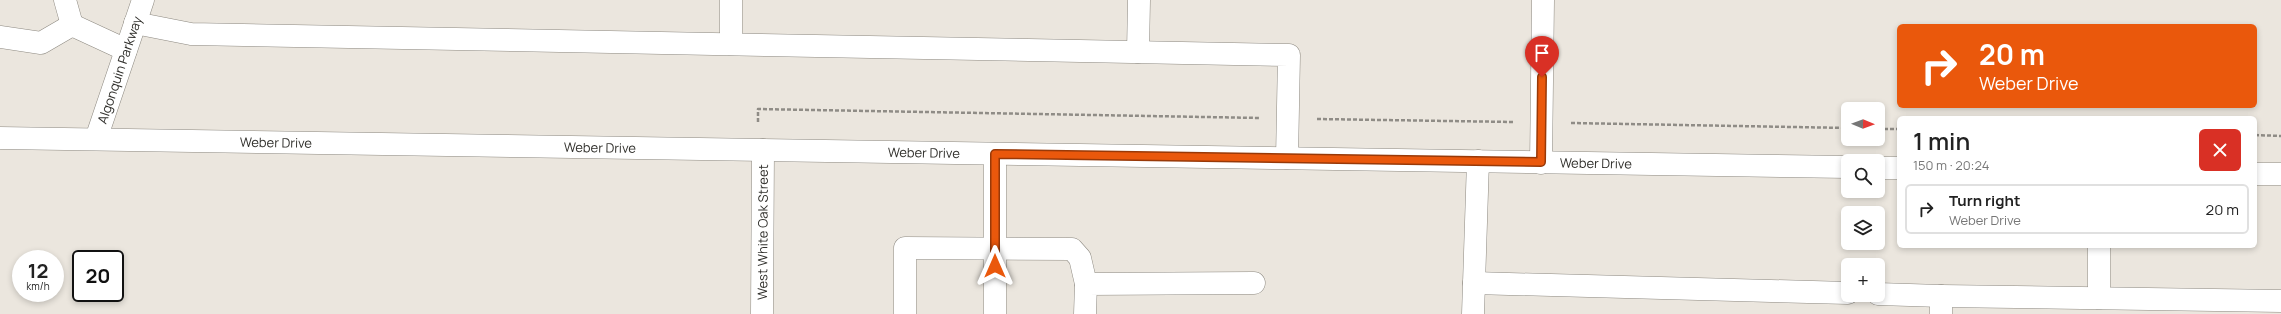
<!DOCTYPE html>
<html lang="en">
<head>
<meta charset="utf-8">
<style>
	:root { --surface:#fff; --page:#f6f6f6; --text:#222; --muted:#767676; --line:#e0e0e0 }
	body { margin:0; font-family:Manrope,sans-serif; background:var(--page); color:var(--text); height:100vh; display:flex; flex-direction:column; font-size:15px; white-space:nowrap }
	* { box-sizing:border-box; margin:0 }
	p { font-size:13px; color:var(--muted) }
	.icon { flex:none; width:22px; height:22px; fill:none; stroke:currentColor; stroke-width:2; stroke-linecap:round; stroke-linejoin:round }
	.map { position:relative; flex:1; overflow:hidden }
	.panel { position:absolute; left:1897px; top:116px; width:360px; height:132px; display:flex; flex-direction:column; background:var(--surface); border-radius:6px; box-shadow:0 2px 6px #0003 }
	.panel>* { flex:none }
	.hud { position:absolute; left:1897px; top:24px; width:360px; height:84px; border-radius:6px; box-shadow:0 2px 6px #0003; background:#ea580c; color:#fff; overflow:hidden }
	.needle { width:26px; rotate:91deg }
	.tools { position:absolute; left:1841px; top:102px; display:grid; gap:8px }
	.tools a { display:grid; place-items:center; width:44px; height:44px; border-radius:6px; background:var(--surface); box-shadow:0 2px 6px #0003; font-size:20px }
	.speed { position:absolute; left:12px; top:250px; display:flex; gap:8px; font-size:20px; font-weight:700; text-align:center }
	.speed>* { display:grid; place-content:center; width:52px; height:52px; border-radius:50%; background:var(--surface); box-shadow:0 2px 6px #0003; line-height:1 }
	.speed small { font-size:10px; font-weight:400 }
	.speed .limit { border:2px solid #111; border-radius:6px; background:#fff; color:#111 }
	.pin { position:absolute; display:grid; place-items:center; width:34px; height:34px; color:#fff; margin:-41px -17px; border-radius:50% 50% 50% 0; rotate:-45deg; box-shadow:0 0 4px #0007 }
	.pin .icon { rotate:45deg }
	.me { position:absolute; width:44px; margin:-22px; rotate:0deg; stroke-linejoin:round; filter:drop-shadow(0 0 3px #0008) }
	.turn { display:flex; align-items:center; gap:14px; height:84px; padding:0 16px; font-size:18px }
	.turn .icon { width:52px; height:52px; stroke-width:2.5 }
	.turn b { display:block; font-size:28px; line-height:34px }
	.round { display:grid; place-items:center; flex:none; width:42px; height:42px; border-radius:6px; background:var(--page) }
	.head { display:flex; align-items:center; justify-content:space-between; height:68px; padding:0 16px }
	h1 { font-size:24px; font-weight:600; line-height:30px }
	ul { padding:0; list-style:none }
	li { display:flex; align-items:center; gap:12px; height:50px; margin:0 8px 6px; padding:0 8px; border:2px solid var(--line); border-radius:6px }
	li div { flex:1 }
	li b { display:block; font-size:15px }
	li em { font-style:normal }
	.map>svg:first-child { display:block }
</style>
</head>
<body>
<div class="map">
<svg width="2281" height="314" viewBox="0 0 2281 314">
	<rect width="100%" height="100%" fill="#ebe6de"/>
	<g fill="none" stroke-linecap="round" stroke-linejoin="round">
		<g stroke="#8d8981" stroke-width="23">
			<g id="minor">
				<path d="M65 0 72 25"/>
				<path d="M135 23 191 34 1289 55 1287 158"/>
				<path d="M72 25 126 50"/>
				<path d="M0 37 41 43 72 25"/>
				<path d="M731 44V0"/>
				<path d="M1138 52 1139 0"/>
				<path id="s1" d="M0 138 1848 167"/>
				<path id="s2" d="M96 139 143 0"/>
				<path d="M1541 163 1543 0"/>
				<path d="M1878 168H1899"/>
				<path d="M2255 174H2281"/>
				<path d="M1474 283 1848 293"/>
				<path d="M1878 294 1941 296"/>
				<path d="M2099 298V246"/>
				<path id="s3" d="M762 314 763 150"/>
				<path d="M905 314V248L1072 249 1080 258 1086 284"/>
				<path d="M995 314V154"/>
				<path d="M1085 314 1086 284 1254 283"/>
				<path d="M1473 314 1478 161"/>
				<path d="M1941 314V296L2281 301"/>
			</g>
		</g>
		<path stroke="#8f8c86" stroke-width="2.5" stroke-dasharray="4 2" stroke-linecap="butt" d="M1317 119 1514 122
			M758 122V109L1260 118
			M1571 123 1848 128
			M1878 129H1899
			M2255 135 2281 136"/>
		<use href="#minor" stroke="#fff" stroke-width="22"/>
	</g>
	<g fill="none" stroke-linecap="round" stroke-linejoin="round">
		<g stroke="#983908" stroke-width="10">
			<path id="route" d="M995 266V154L1541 162 1542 77"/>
		</g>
		<use href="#route" stroke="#ea580c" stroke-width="7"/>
	</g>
	<g text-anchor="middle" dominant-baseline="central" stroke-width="4" stroke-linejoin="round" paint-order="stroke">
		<g font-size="13" fill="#31302c" stroke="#ebe6de">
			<text stroke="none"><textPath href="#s2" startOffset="73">Algonquin Parkway</textPath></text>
			<text stroke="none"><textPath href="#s1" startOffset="276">Weber Drive</textPath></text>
			<text stroke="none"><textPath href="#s1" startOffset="600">Weber Drive</textPath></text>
			<text stroke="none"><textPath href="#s1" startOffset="924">Weber Drive</textPath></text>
			<text stroke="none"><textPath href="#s1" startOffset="1596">Weber Drive</textPath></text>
			<text stroke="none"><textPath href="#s3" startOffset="82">West White Oak Street</textPath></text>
		</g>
	</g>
</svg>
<div class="tools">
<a><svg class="needle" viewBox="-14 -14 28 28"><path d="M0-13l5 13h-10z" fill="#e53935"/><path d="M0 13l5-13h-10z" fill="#767676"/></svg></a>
<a><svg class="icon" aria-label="search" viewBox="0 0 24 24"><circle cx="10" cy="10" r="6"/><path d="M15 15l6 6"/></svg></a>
<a><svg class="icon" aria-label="layers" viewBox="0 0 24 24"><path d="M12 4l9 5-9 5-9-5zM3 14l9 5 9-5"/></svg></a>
<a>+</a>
</div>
<div class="speed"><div>12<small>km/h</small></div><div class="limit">20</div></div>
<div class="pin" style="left:1542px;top:77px;background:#d93025"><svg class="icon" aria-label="arrive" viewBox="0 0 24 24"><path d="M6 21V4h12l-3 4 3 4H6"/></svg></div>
<svg class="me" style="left:995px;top:266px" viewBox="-20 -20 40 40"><path d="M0-17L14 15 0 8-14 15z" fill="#ea580c" stroke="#fff" stroke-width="4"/></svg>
<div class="hud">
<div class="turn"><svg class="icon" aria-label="right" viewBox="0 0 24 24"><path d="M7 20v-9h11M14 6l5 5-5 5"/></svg><div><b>20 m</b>Weber Drive</div></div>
</div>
<section class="panel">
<div class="head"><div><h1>1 min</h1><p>150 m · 20:24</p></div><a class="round" style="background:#d93025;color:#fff"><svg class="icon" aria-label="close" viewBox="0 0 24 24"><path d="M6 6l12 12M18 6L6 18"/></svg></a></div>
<ul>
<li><svg class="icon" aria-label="right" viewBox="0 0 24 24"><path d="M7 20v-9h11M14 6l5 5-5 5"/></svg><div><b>Turn right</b><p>Weber Drive</p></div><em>20 m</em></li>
</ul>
</section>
</div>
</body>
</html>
